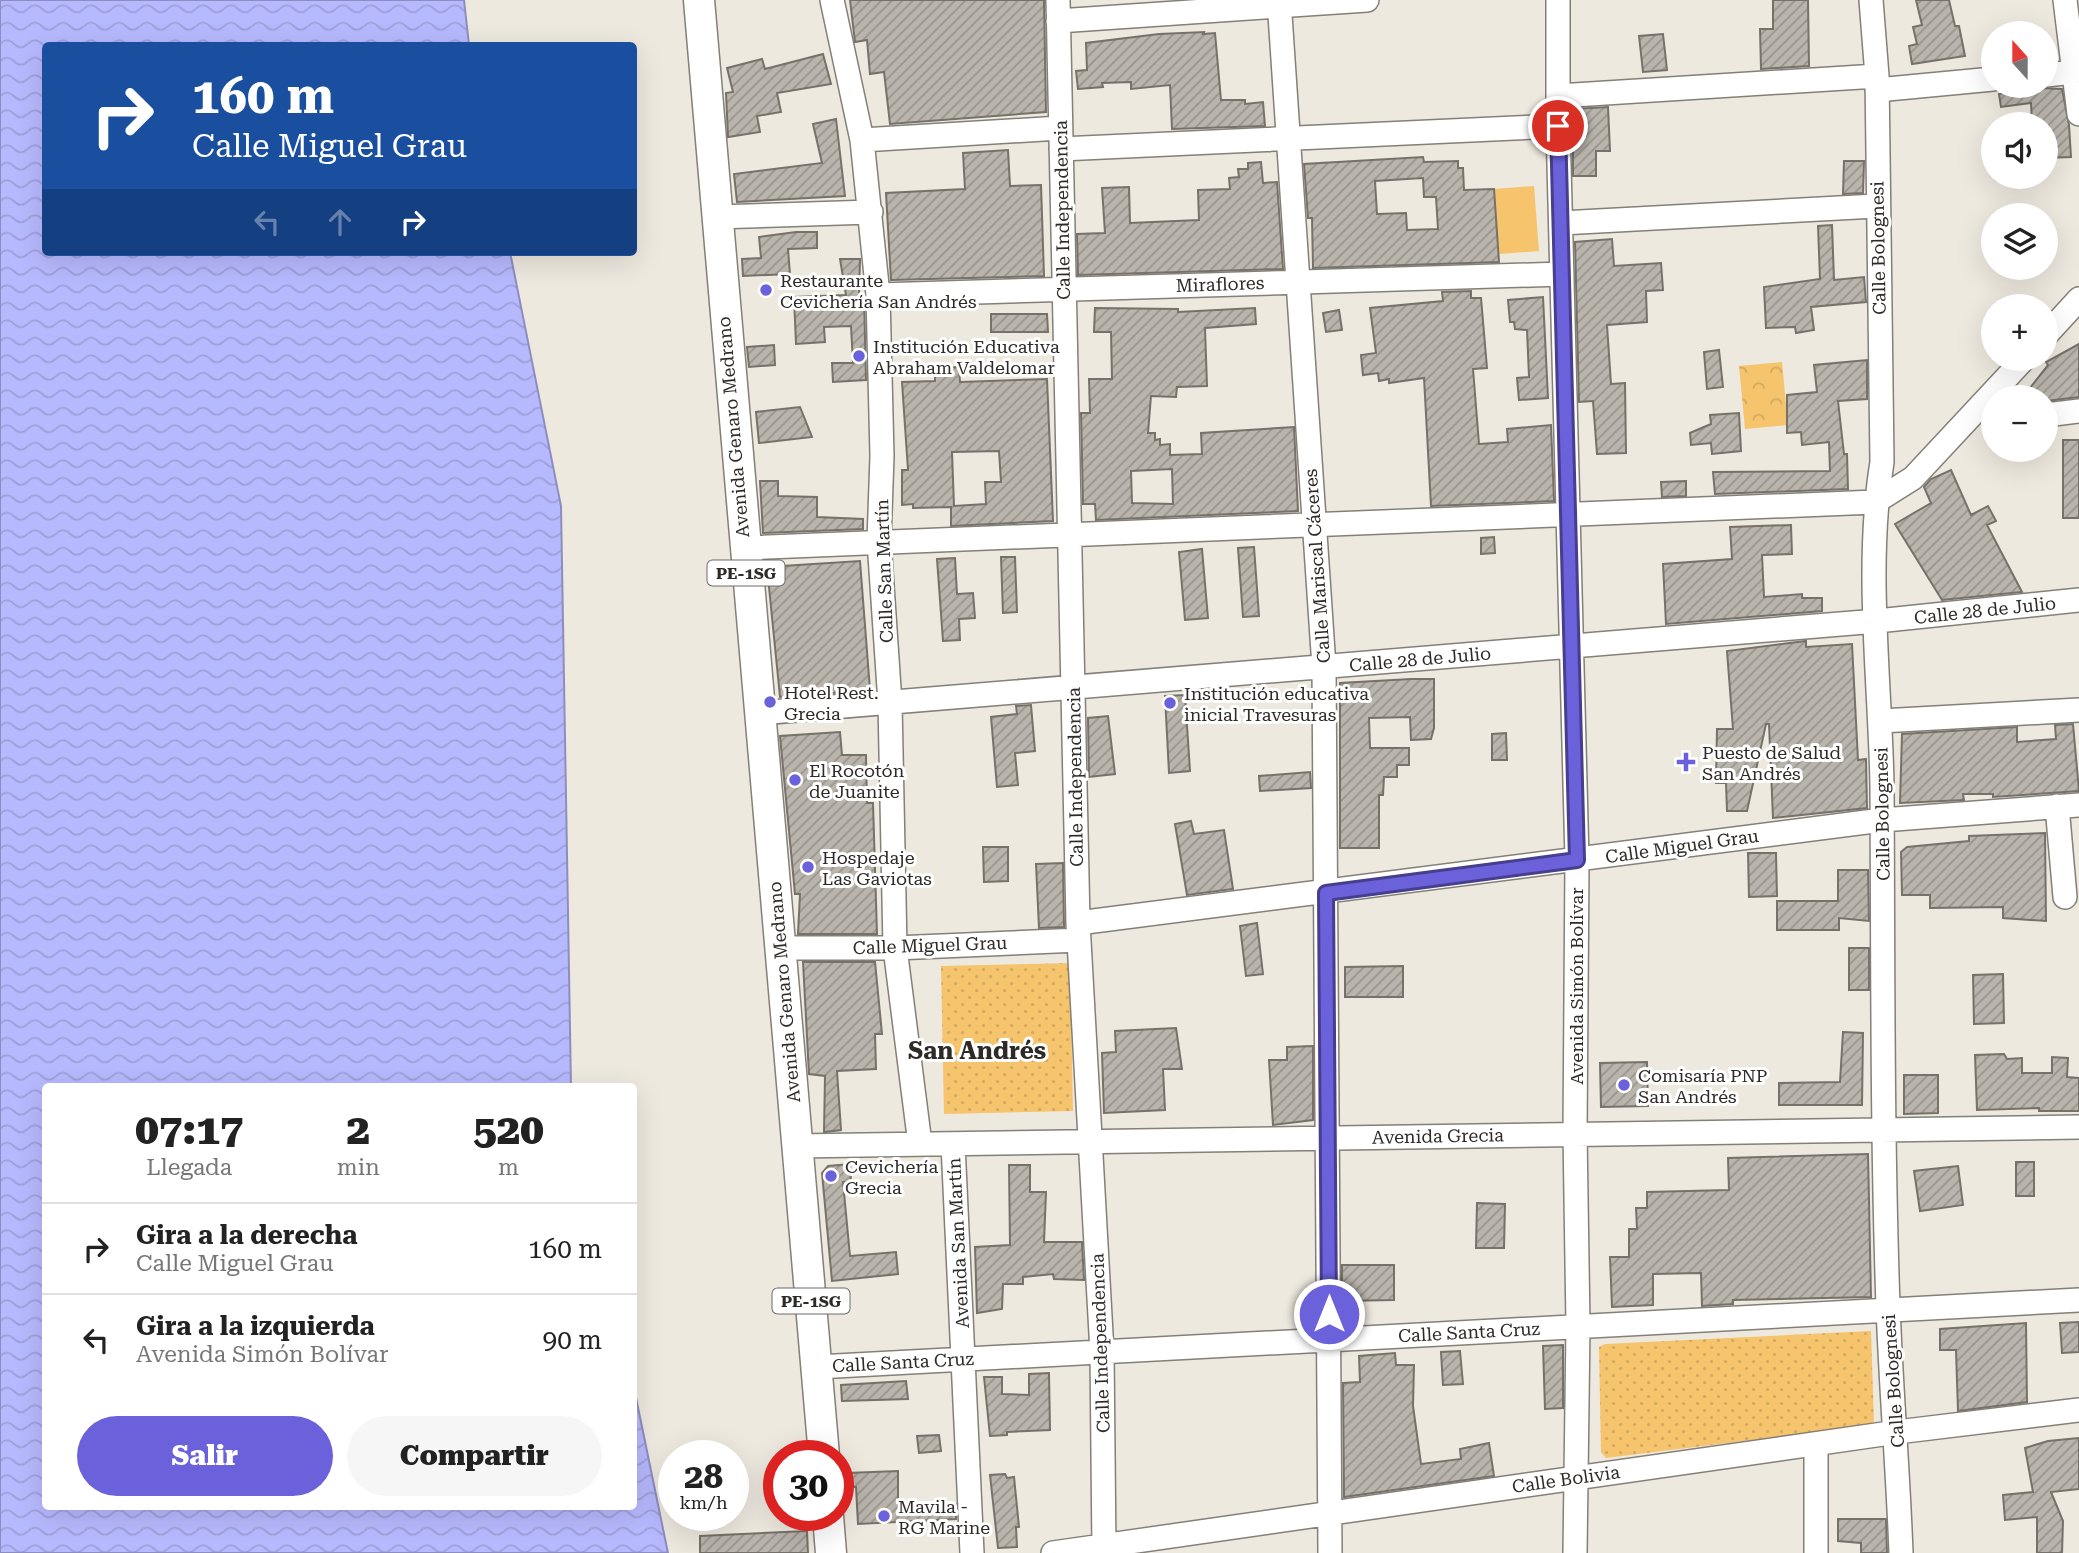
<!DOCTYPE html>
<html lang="es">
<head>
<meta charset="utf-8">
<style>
	:root { --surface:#fff; --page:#f6f6f6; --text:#222; --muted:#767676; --line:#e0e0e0; --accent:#6b61db }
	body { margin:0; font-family:"Roboto Serif",serif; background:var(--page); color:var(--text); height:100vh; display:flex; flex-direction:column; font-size:26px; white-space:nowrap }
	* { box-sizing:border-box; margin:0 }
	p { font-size:23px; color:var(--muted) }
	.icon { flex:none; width:38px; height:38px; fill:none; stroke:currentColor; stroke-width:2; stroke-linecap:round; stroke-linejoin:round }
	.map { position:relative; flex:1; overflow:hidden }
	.drawer { position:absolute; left:42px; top:1083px; width:595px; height:427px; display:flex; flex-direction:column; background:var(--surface); border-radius:7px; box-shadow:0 7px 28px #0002 }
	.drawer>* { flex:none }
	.hud { position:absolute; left:42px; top:42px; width:595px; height:214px; border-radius:7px; box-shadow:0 7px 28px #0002; background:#1a4fa0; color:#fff; overflow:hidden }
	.needle { width:46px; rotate:339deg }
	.tools { position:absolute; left:1981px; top:21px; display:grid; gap:14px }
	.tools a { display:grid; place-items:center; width:77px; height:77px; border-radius:50%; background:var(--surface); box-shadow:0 7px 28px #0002; font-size:35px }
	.speed { position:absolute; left:658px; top:1440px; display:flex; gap:14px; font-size:35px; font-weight:700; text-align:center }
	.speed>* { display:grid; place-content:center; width:91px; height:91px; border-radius:50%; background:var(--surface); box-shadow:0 7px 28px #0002; line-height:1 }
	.speed small { font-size:18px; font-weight:400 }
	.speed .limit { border:10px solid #d22; background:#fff; color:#111 }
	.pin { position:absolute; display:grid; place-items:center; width:60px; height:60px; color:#fff; margin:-30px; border:4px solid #fff; border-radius:50%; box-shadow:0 2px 7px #0007 }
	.me { position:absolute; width:77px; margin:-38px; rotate:0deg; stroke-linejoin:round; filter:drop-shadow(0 0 5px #0008) }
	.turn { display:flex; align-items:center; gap:24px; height:147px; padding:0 35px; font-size:32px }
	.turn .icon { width:91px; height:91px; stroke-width:2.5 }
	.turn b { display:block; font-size:49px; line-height:60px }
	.lanes { display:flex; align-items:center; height:66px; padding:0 35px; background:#0003; justify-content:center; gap:35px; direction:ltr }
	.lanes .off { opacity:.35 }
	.eta { display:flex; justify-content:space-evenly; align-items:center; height:119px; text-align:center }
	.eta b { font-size:42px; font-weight:800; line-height:49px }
	.button { display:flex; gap:14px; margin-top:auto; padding:14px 35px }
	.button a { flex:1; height:80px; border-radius:42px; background:var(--accent); color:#fff; font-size:28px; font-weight:800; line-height:80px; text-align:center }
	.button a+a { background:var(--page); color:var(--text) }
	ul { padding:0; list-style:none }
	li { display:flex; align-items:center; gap:21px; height:91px; padding:0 35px; border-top:2px solid var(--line) }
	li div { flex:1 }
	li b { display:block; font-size:26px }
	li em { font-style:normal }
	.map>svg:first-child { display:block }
</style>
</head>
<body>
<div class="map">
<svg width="2079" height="1553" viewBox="0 0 2079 1553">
	<defs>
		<pattern id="forest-crowns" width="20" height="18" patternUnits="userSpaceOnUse" patternTransform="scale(1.75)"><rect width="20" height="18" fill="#f5c46c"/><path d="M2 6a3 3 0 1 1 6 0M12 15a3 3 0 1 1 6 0" fill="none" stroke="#d2a95e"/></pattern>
		<pattern id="park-dots" width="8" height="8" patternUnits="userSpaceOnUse" patternTransform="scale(1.75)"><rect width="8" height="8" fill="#f5c46c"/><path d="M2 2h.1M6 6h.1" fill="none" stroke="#d2a95e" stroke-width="1.8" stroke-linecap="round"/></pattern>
		<pattern id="water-waves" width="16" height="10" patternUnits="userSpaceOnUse" patternTransform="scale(1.75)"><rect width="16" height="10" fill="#b7b9fe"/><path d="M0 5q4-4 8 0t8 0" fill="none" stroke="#9e9fda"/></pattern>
		<pattern id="building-hatch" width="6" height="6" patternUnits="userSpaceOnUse" patternTransform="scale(1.75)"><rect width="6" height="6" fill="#bab5ac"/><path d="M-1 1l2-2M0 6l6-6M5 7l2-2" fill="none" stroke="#98938c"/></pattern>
	</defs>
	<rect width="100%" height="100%" fill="#eee9df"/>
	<path fill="url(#forest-crowns)" d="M1782 362 1788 425 1745 429 1739 366Z"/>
	<path fill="url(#park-dots)" d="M1070 963 1073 1111 944 1114 941 966Z
		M1871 1331 1874 1425 1606 1458 1601 1452 1599 1347 1605 1344Z"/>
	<path fill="#f5c46c" d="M1534 186 1539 251 1499 254 1494 189Z"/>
	<path fill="url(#water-waves)" stroke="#8e8ebe" stroke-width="2" d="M0 0H464L469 45 46 46V252H510L561 506 571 1087H46V1507H634V1388L668 1553H0Z"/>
	<path fill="url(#building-hatch)" stroke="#767169" stroke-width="2" fill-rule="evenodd" d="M850 0H1044L1046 112 890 124 884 72 870 74 867 40 855 42Z
		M1773 0H1808L1809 66 1761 69 1760 29H1773Z
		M1916 0H1949L1955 26H1959L1965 56 1912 64 1909 46 1917 44 1913 27 1922 25Z
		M1204 32 1203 34 1215 33 1221 100H1245V104L1263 102 1265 126 1172 129 1170 85 1131 89V82L1102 83 1103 87 1078 89 1076 71 1087 70 1086 43 1159 34Z
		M1663 34 1667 70 1643 72 1639 36Z
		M823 54 831 84 777 93 781 112 757 116 760 132 728 137 726 93 733 92 727 68 762 59 765 69Z
		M2041 88 2062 89 2069 125 2071 157 2046 158V124H2032L2031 103 2001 107 1999 94Z
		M1608 107 1610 151H1596V176H1573V109Z
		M836 119 845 196 737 202 734 174 822 163 813 124Z
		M1008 150 1010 186 1041 185 1044 276 891 280 886 193 965 189 963 153Z
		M1423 157 1424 162 1458 161V168H1463L1464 190 1494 189 1499 262 1313 268 1312 218H1308L1304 164ZM1423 178 1424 197H1436L1438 229 1407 230 1406 213 1377 214 1375 181Z
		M1844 161H1864L1863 193 1843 194Z
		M1261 162 1263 183 1277 182 1283 269 1078 275 1077 234 1105 233 1102 188 1129 187 1130 223 1199 220 1198 190 1230 189 1229 178 1239 177 1238 169H1248V163Z
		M1832 225 1834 280 1864 277 1866 302 1811 307 1814 330 1796 333 1795 327 1766 328 1764 287 1820 279 1818 226Z
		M796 232H817V248L788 249 790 274 743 276 742 259 761 258 759 237Z
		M1612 239 1614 266 1661 263 1663 290 1646 291 1647 322 1607 325 1611 384 1625 383 1626 453 1597 454 1593 401 1579 402 1575 242Z
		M840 259H860L859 294 864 296 866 380 833 382 832 363H853L851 326 824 327 825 342 796 344 794 297 846 295Z
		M1471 291V298H1481L1487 368 1473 369 1479 444 1508 442 1507 429 1551 425 1554 501 1431 506 1424 378 1389 383V379L1379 381 1378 373 1363 375 1361 355 1376 353 1370 308 1443 301 1442 292Z
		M1543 297 1548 398 1519 400 1517 378 1529 377 1527 330 1515 329 1514 322H1510L1508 300Z
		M1095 308 1178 309V312L1255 308 1256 324 1205 328 1207 386 1177 387 1176 397 1151 396 1148 433H1155V440L1160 439V445L1170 444V455L1202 454 1201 433 1294 427 1298 511 1096 520 1095 504H1083L1081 413H1090L1089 379H1112L1111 332H1094ZM1172 469 1173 504 1132 503 1131 471Z
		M1339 310 1342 330 1326 332 1323 313Z
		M991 314H1047L1048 332H991Z
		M2079 344V397L2046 401V397H2023L2048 365 2046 362Z
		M774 345 775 365 749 367 747 347Z
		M1719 350 1723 387 1707 389 1704 352Z
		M1867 360V399L1838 401 1844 454H1847L1848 489 1715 494 1713 472 1830 471 1829 442 1802 445 1801 432 1787 433V395L1817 392 1814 365Z
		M959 367 960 382 1047 379 1053 521 951 526V507L913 508V504L902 505V470H908L902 382 935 381V368ZM999 451 1001 482H985L986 504 954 506 952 452Z
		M800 407 812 437 759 443 756 412Z
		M1739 413 1741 451 1712 454 1711 443 1691 445 1690 433 1711 424 1710 415Z
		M2063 440H2079V518H2063Z
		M1951 470 1971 515 1988 506 1996 521 1987 525 2022 592 1942 600 1895 524 1931 503 1924 487 1931 479Z
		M760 481H778V496L817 497V517L863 519V529L763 533Z
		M1686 481V496L1662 497 1661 482Z
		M1791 525 1792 554 1762 555 1764 597 1802 594V598H1822V611L1666 624 1663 564 1732 559 1730 527Z
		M1494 537 1495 553 1481 554V538Z
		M1254 547 1259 616 1243 617 1238 548Z
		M1202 549 1208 618 1185 620 1179 552Z
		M1001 557H1015L1017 612 1003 613Z
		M955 558 957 594 973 593 975 618 959 619 960 640 943 641 937 559Z
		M860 561 870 690 780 697 767 567Z
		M1806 641V647L1852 644 1858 760 1866 759 1867 808 1773 818 1769 724H1766L1747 811H1727L1726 783H1716L1717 729H1733L1727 651Z
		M1411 679H1434V728L1431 739 1411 740 1410 717 1369 718 1370 748H1409V765H1397V777H1384L1383 795H1379V848H1340V683Z
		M1185 695 1190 771 1169 773 1165 696Z
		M1031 705 1035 751 1015 753 1018 785 997 787 991 717 1017 714 1016 706Z
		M1108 716 1115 774 1089 777 1088 718Z
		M2073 724 2079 791 1993 797V794H1963L1964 800 1900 803 1902 734 2017 727V742L2056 739 2055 725Z
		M840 732 842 755H866L867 803H873L877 934H798L800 894H795L780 736Z
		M1506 733 1507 760H1492V734Z
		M1310 772 1311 788 1260 791 1259 776Z
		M1191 821 1194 834 1224 830 1233 889 1187 895 1175 824Z
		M2045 833 2046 921 2003 918V907L1930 908V895H1902L1901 852 1907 847 1969 841V836Z
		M983 847H1008V881L984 882Z
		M1748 853H1776L1777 896 1749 897Z
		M1063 863 1064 927 1039 928 1036 864Z
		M1838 870H1868L1869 921 1839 918V930H1777V901H1838Z
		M1257 923 1263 974 1246 976 1240 926Z
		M1849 948H1869V990H1849Z
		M803 962H875L882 1034H875L876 1069 837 1071 841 1130 824 1132 825 1076 809 1074Z
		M1403 966V997H1345V967Z
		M2003 974 2004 1023 1974 1024 1973 975Z
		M1176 1028 1182 1069H1163L1165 1110 1104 1113 1102 1053 1116 1052 1115 1031Z
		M1843 1032 1863 1033 1862 1105H1779V1083L1840 1082Z
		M1313 1046V1120L1273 1125 1269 1060H1287V1047Z
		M2004 1054 2007 1059 2022 1058V1073H2052V1057L2068 1058 2067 1077 2079 1078V1111H2039V1108L1977 1110 1975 1055Z
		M1647 1062 1648 1106 1601 1107 1600 1063Z
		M1904 1075H1938V1113L1904 1114Z
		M1868 1154 1871 1297 1733 1300V1304L1702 1306 1701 1273 1653 1274V1305L1612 1307 1610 1257H1629V1229H1637L1636 1208H1647V1192L1729 1190 1728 1158Z
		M2016 1162H2034V1196H2016Z
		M850 1164 851 1181 843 1182 850 1256 896 1252 898 1274 832 1281 822 1173 828 1166Z
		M1009 1165H1030V1192H1046L1044 1242H1082L1084 1280 1054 1279 1053 1274 1023 1277V1284H1003L1002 1309 977 1313 975 1247 1010 1245Z
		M1958 1166 1963 1205 1920 1211 1914 1171Z
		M1477 1203 1505 1204 1504 1248H1476Z
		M1342 1265H1394V1300L1342 1301Z
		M2079 1322V1352L2062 1353 2060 1323Z
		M2026 1323 2027 1402 1958 1411 1956 1350H1940V1329Z
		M1563 1345V1408L1545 1409 1543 1346Z
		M1460 1351 1463 1384 1443 1385 1441 1352Z
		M1395 1353 1396 1365H1414L1413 1406 1421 1464 1461 1459 1460 1449 1489 1443 1494 1476 1344 1497 1343 1383 1360 1382 1359 1356Z
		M1049 1373 1050 1430 1007 1432V1435L990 1436 984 1377H1002V1394L1029 1395V1374Z
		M906 1381 908 1399 842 1401 841 1385Z
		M939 1435 941 1451 919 1453 917 1436Z
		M2079 1438V1489L2051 1492 2063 1521 2062 1553H2037V1517L2005 1520 2003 1495 2033 1492 2025 1448 2048 1441Z
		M898 1471V1507L956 1504V1519L858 1524 856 1487H848L847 1473Z
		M1005 1474 1007 1478 1014 1477 1019 1527H1016L1017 1547 998 1548 990 1475Z
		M1838 1519H1886L1887 1553H1861V1543L1838 1541Z
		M807 1531 808 1553H700V1536Z"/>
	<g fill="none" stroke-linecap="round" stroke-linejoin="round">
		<g stroke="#847f77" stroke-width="26">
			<path id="minor" d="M832 0 862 140 878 295 882 456 879 541 890 703 895 948 920 1144
				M1058 0 1078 923 1102 1352 1104 1553
				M1279 0 1324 667 1330 1553
				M1558 0V126L1577 860 1575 1133 1578 1326 1575 1553
				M1871 0 1877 76 1882 462C1865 567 1880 679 1882 785 1883 959 1882 1133 1888 1306 1891 1389 1898 1471 1901 1553
				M2065 0 2079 114
				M1058 21 1367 0
				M2046 75 2074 72
				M1877 90 1993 79
				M1558 96 1877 76
				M862 140 1060 128
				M1061 149 1558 126
				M716 217 871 212
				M1561 223 1876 206
				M878 295 1562 274
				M2046 335 2079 299
				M2046 415 2079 411
				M744 548 1875 502 1913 478 2024 359
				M760 713 1877 621 2079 600
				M1881 721 2079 710
				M2057 806 2065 897
				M1078 923 1882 820 2079 805
				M780 948H895L1079 940
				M953 1144 972 1553
				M796 1146 2079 1127
				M817 1367 2079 1300
				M1816 1444V1553
				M1053 1553 1897 1432 2079 1410"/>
		</g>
		<g stroke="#847f77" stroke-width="33">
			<path id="major" d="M699 0 824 1456
				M828 1516 831 1553"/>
		</g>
		<use href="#minor" stroke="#fff" stroke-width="23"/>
		<use href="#major" stroke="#fff" stroke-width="30"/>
	</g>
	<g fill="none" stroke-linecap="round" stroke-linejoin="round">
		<g stroke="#463f8e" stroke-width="18">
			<path id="route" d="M1329 1314 1326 893 1577 860 1558 126"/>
		</g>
		<use href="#route" stroke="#6b61db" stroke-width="12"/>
	</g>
	<g fill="#6b61db" stroke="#fff" stroke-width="2.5">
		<circle cx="766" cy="290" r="7"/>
		<circle cx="859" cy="356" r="7"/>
		<circle cx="770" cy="702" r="7"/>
		<circle cx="1170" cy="703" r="7"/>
		<path d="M1682.5 751.5h7v7h7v7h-7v7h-7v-7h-7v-7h7z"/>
		<circle cx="795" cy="780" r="7"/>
		<circle cx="808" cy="867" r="7"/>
		<circle cx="1624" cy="1085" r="7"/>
		<circle cx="831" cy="1176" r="7"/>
		<circle cx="884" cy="1516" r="7"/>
	</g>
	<g text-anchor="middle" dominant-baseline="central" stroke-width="6" stroke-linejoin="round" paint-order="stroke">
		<g fill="#fff" stroke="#6c6a68" stroke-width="2">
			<rect x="707.5" y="560.5" width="77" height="25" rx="5"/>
			<rect x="772.5" y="1288.5" width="77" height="25" rx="5"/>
		</g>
		<g font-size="16" font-weight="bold" fill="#2d2a27">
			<text x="746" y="573">PE-1SG</text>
			<text x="811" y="1301">PE-1SG</text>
		</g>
		<g font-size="18" fill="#2d2a27" stroke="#fff">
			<text transform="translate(1062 210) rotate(-91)">Calle Independencia</text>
			<text transform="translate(1878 248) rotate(-91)">Calle Bolognesi</text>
			<text transform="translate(1220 284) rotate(-2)">Miraflores</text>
			<text transform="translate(733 427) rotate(-95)">Avenida Genaro Medrano</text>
			<text transform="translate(1317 566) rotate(-94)">Calle Mariscal Cáceres</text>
			<text transform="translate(884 571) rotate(-92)">Calle San Martín</text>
			<text transform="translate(1985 610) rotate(-6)">Calle 28 de Julio</text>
			<text transform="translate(1420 659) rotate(-5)">Calle 28 de Julio</text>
			<text transform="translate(1075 777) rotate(-91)">Calle Independencia</text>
			<text transform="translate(1882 814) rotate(-91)">Calle Bolognesi</text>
			<text transform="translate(1682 846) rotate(-8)">Calle Miguel Grau</text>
			<text transform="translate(930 945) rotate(-2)">Calle Miguel Grau</text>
			<text transform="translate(1576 986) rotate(-90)">Avenida Simón Bolívar</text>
			<text transform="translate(784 992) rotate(-95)">Avenida Genaro Medrano</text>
			<text transform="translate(1438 1136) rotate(-1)">Avenida Grecia</text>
			<text transform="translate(958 1243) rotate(-93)">Avenida San Martín</text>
			<text transform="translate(1469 1332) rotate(-3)">Calle Santa Cruz</text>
			<text transform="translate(1100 1343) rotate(-92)">Calle Independencia</text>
			<text transform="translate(903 1362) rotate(-3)">Calle Santa Cruz</text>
			<text transform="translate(1893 1381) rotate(-94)">Calle Bolognesi</text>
			<text transform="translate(1566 1479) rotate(-8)">Calle Bolivia</text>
		</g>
		<g font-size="18" fill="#2d2a27" stroke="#fff" text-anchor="start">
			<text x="780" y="280">Restaurante<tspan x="780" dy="21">Cevichería San Andrés</tspan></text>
			<text x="873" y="346">Institución Educativa<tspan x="873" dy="21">Abraham Valdelomar</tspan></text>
			<text x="784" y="692">Hotel Rest.<tspan x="784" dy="21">Grecia</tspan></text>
			<text x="1184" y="693">Institución educativa<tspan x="1184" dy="21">inicial Travesuras</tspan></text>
			<text x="1702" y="752">Puesto de Salud<tspan x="1702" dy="21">San Andrés</tspan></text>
			<text x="809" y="770">El Rocotón<tspan x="809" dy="21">de Juanite</tspan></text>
			<text x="822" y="857">Hospedaje<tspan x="822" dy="21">Las Gaviotas</tspan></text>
			<text x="1638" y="1075">Comisaría PNP<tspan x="1638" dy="21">San Andrés</tspan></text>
			<text x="845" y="1166">Cevichería<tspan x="845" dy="21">Grecia</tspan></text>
			<text x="898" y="1506">Mavila -<tspan x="898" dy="21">RG Marine</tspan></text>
		</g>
		<g font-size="24" font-weight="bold" fill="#2d2a27" stroke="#fff">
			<text x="977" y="1051">San Andrés</text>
		</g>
	</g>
</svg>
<div class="tools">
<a><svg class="needle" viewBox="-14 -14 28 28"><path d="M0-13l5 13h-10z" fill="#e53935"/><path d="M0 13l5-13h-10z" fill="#767676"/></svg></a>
<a><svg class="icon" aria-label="sound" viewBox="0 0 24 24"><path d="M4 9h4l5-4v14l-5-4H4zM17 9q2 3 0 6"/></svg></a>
<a><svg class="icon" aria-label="layers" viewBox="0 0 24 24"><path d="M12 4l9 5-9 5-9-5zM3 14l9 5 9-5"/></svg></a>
<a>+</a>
<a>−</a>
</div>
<div class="speed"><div>28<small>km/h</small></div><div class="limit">30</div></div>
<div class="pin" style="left:1558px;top:126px;background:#d93025"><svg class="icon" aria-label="arrive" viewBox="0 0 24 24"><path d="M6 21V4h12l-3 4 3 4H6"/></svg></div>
<svg class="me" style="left:1329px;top:1314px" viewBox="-20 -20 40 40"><circle r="17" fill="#6b61db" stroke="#fff" stroke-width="3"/><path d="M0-11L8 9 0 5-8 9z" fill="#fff"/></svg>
<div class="hud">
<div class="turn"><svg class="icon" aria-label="right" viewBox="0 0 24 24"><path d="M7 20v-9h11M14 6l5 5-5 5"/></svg><div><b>160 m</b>Calle Miguel Grau</div></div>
<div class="lanes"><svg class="icon off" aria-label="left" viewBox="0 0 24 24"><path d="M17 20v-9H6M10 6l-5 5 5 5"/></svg><svg class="icon off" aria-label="ahead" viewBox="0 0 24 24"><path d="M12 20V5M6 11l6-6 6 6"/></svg><svg class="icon" aria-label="right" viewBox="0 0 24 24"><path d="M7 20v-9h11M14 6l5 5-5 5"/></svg></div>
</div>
<section class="drawer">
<div class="eta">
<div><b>07:17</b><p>Llegada</p></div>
<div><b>2</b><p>min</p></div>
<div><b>520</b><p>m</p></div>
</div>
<ul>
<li><svg class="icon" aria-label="right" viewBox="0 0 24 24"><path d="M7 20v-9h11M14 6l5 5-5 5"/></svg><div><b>Gira a la derecha</b><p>Calle Miguel Grau</p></div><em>160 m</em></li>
<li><svg class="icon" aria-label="left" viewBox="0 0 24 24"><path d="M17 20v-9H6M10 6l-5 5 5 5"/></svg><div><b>Gira a la izquierda</b><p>Avenida Simón Bolívar</p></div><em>90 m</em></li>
</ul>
<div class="button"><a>Salir</a><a>Compartir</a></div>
</section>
</div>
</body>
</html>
